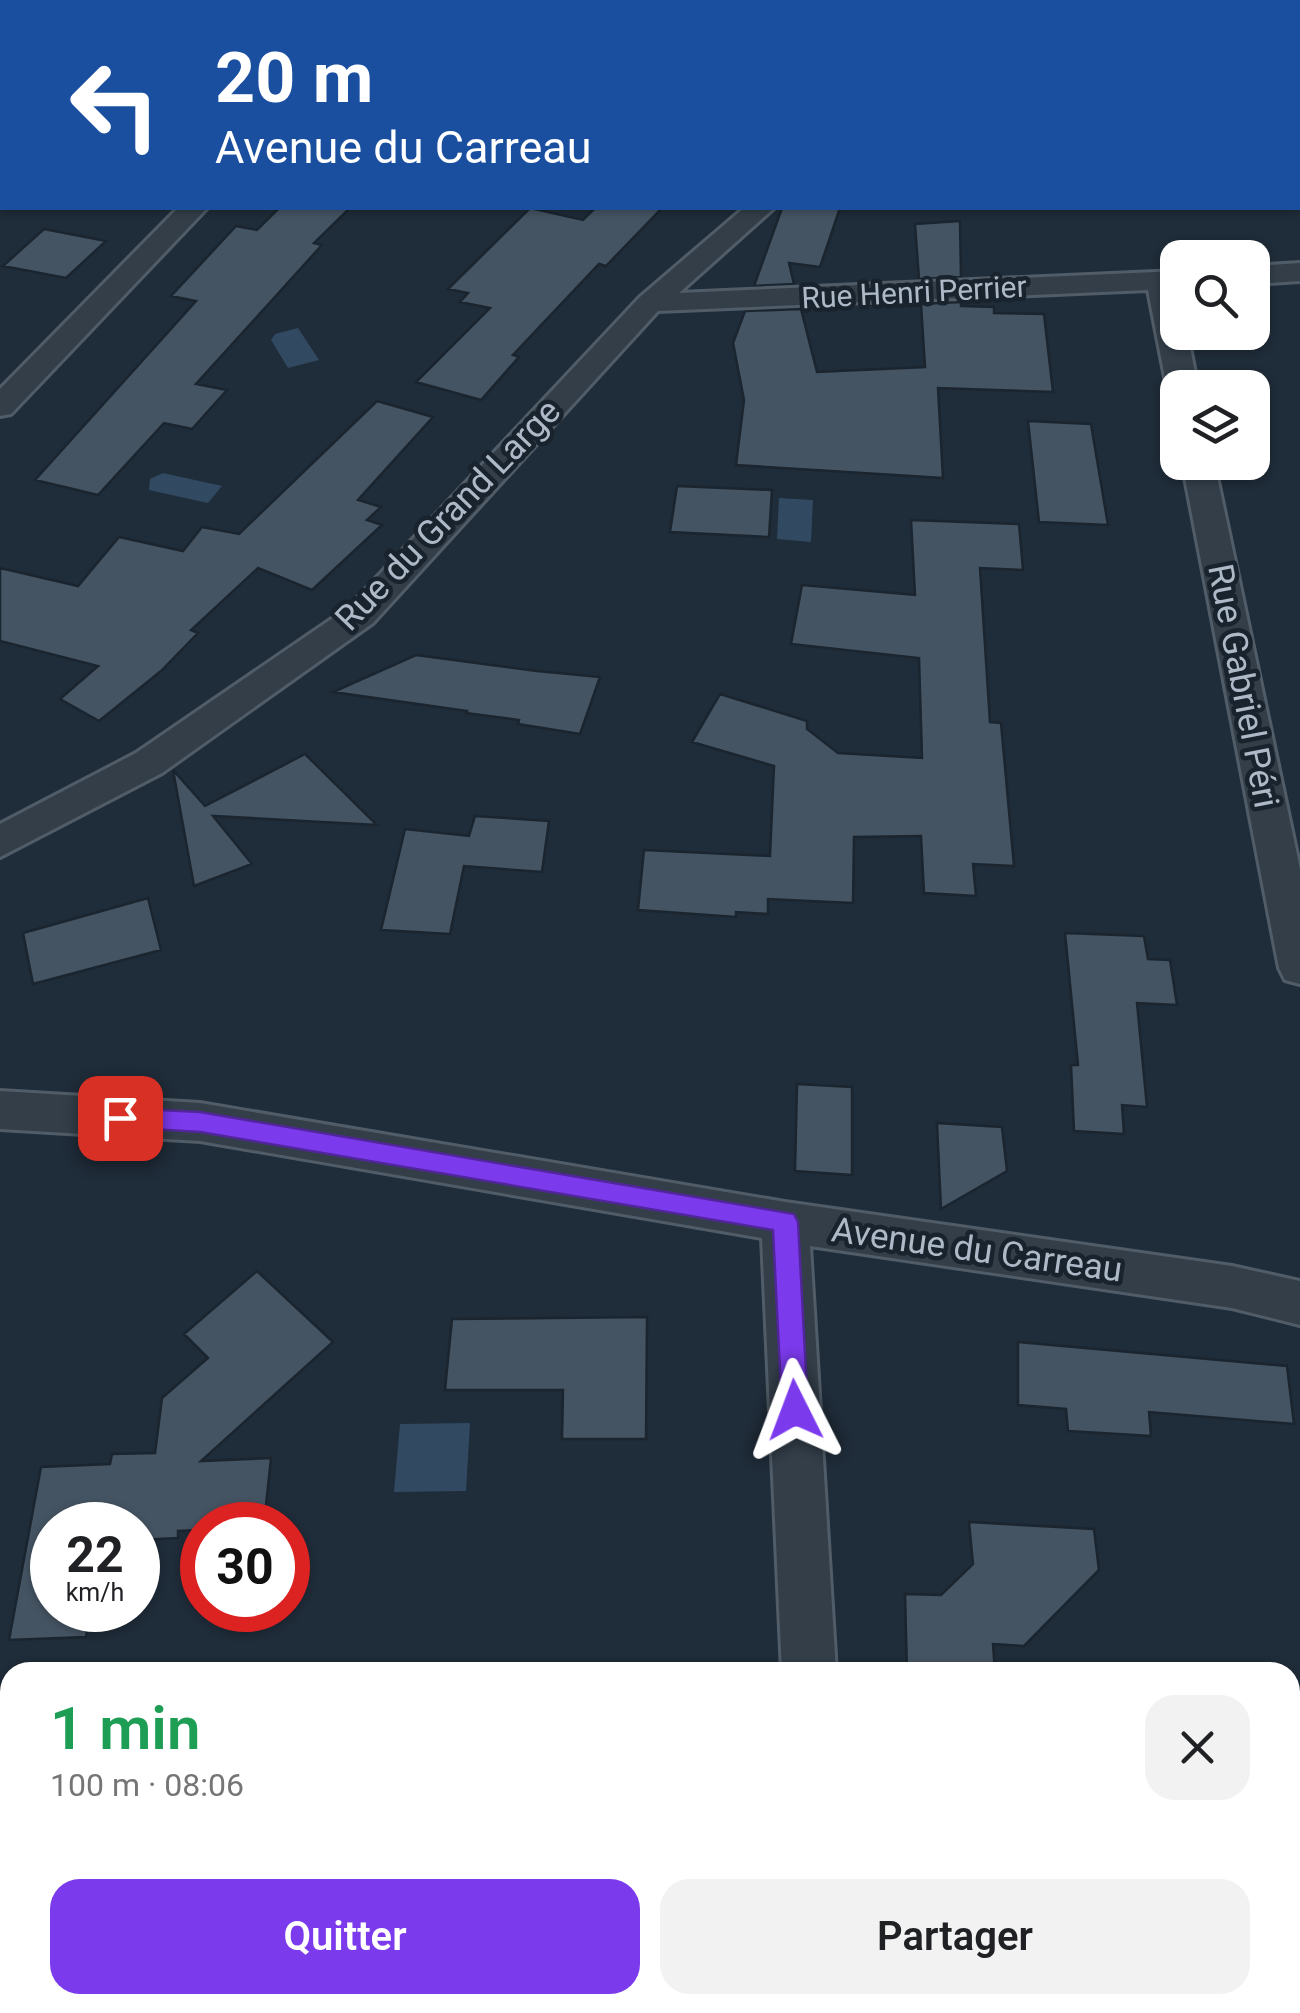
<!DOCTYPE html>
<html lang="fr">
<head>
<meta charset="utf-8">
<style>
	:root { --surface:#fff; --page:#f2f2f2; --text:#202124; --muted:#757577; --accent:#7c3aed }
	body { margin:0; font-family:Roboto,sans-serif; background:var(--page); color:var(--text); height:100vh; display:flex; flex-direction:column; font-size:38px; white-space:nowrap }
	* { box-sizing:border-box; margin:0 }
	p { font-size:32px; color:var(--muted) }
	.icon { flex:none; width:55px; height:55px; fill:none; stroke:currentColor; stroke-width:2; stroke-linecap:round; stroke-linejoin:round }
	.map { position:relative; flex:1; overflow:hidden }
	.details { position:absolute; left:0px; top:1662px; width:1300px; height:352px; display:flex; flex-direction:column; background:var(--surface); border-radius:30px 30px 0 0; box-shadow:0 2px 8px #0004 }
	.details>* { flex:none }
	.guide { position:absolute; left:0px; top:0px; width:1300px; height:210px; box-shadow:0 2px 8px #0004; background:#1a4fa0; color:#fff; overflow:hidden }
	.fabs { position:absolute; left:1160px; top:240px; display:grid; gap:20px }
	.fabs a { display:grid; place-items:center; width:110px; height:110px; border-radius:20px; background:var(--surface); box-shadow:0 2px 8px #0004; font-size:50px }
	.speed { position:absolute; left:30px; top:1502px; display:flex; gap:20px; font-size:50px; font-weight:700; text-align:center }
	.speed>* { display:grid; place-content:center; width:130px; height:130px; border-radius:50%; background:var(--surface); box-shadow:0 2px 8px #0004; line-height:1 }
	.speed small { font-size:25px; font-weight:400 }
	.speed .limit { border:15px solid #d22; background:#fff; color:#111 }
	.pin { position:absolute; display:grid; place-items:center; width:85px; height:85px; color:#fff; margin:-42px; border-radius:20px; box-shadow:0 5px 15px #0006 }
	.me { position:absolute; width:110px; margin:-55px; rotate:357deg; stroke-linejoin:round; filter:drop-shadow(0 0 8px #0008) }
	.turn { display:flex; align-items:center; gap:35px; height:210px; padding:0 50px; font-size:45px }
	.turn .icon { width:130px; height:130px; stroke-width:2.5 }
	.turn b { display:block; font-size:70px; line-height:85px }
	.round { display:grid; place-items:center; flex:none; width:105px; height:105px; border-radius:30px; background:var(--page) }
	.overview { display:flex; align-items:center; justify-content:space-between; height:170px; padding:0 50px }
	h1 { font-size:60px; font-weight:600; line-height:75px; color:#1e9e55 }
	.cta { display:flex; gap:20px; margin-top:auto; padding:20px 50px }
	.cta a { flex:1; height:115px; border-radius:30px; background:var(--accent); color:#fff; font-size:40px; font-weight:600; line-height:115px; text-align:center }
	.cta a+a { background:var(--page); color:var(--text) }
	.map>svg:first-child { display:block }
</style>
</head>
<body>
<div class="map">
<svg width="1300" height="2013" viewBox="0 0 1300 2013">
	<rect width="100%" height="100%" fill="#1f2c39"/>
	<path fill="#314a61" d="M298 328 319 360 288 368 271 340 275 334Z
		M163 473 222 486 208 503 149 490 150 479Z
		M779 498 813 500 811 542 777 539Z
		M470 1423 466 1491 394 1492 400 1424Z"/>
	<path fill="#455463" stroke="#1a252f" stroke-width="2.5" d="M279 208H350L314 243 322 245 196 384 227 390 192 429 164 423 98 495 35 480 196 301 171 296 236 226 257 230Z
		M530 208 583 220 595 208H662L606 266 599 264 513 355 519 357 481 400 416 382 490 308 460 302 468 293 448 289Z
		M782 208H840L820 267 789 263 794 284 754 286Z
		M960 221 961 277 919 279 915 224Z
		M44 229 106 241 66 278 3 266Z
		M961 302V306L994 307V313L1044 314 1053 392 938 388 943 478 736 465 744 400 733 343 745 311 801 309 817 372 925 367 921 304Z
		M377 401 433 417 358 500 381 507 367 520 382 525 312 590 258 568 191 630 198 633 161 671 99 721 60 699 98 666 0 641V568L78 586 119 537 183 551 202 527 239 534Z
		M1028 421 1091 424 1108 525 1039 522Z
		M677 486 772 490 769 537 670 532Z
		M911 520 1019 524 1023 570 980 568 990 722 1001 723 1014 866 973 864 976 896 924 893 921 836 854 837 853 903 768 899V914L736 912V917L638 910 644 850 770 856 774 766 692 742 720 694 807 721V729L838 753 922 758 919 658 791 644 802 585 915 595Z
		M416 655 537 671 600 677 580 734 518 724 519 720 466 713 467 711 333 692Z
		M305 754 377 825 213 816 252 864 194 886 173 770 205 806Z
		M475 816 549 821 542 872 464 866 450 934 381 930 405 829 469 836Z
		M148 898 161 950 33 984 23 933Z
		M1065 933 1144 936 1148 959 1170 960 1177 1005 1137 1003 1147 1107 1122 1105 1124 1134 1074 1131 1071 1065H1078Z
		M797 1084 852 1087V1175L795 1171Z
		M937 1123 1002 1127 1007 1171 941 1209Z
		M257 1271 333 1342 201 1461 271 1458 264 1525H202V1530L178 1531V1538L138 1540V1525H52V1610H90L86 1637 9 1640 41 1467 110 1464 112 1454 155 1453 162 1398 208 1358 184 1334Z
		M647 1317 646 1439H562L563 1390H445L452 1319Z
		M1018 1342 1287 1366 1294 1424 1149 1412 1151 1436 1068 1431 1066 1409 1018 1405Z
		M969 1522 1094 1529 1099 1570 1024 1646 993 1644 995 1672H907L905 1594 941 1595 973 1564Z"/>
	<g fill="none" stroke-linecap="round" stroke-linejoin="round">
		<g stroke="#505c67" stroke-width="6">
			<path id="minor" d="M178 208H207L11 414 0 416V389Z
				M744 208H774L679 293 1178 271V332H1187L1198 388H1178V396L1167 388 1148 290 658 311 373 623 162 773 0 857V824L136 753 349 607 640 297Z
				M1300 263V281L1252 284V266Z
				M1182 462H1214L1300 869V984L1285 980 1279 968Z
				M0 1091 200 1103 785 1202 1232 1266 1300 1281V1325L1232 1308 810 1246 836 1672H782L762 1238 200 1141 0 1129Z
				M796 2005H856L857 2013H795Z"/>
		</g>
		<path stroke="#3e5657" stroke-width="4" stroke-dasharray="5 5" stroke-linecap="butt" d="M1216 1 1230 2"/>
		<use href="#minor" fill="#333e49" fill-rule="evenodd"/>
	</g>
	<path fill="#7c3aed" stroke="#51269a" stroke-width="2.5" d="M120 1108 200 1112 794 1214 798 1222 808 1410 804 1418 795 1422 786 1418 782 1410 773 1230 200 1132 120 1127 111 1125 108 1118 111 1110Z"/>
	<g text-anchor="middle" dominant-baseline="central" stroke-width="9" stroke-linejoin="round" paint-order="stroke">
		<g font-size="30" fill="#adb9c6" stroke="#18232d">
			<text transform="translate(914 292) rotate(-3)">Rue Henri Perrier</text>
		</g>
		<g font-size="35" fill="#adb9c6" stroke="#18232d">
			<text transform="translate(448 515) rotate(-46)">Rue du Grand Large</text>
			<text transform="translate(1243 686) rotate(79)">Rue Gabriel Péri</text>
			<text transform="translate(977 1250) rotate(8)">Avenue du Carreau</text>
		</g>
	</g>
</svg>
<div class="fabs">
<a><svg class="icon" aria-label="search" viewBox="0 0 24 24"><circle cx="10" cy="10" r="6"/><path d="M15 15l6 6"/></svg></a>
<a><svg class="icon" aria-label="layers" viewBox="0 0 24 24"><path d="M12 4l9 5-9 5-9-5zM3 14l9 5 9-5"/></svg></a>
</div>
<div class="speed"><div>22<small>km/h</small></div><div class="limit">30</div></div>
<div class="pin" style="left:120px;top:1118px;background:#d93025"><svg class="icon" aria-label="arrive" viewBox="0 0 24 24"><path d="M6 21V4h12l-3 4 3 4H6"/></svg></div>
<svg class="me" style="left:795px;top:1410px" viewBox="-20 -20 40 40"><path d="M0-17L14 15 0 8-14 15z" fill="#7c3aed" stroke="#fff" stroke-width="4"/></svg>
<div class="guide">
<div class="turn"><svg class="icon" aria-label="left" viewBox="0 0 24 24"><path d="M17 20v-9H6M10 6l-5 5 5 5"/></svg><div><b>20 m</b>Avenue du Carreau</div></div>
</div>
<section class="details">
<div class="overview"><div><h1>1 min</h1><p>100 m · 08:06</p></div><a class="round"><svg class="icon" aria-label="close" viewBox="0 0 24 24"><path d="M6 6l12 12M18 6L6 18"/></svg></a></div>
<div class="cta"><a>Quitter</a><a>Partager</a></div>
</section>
</div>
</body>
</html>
